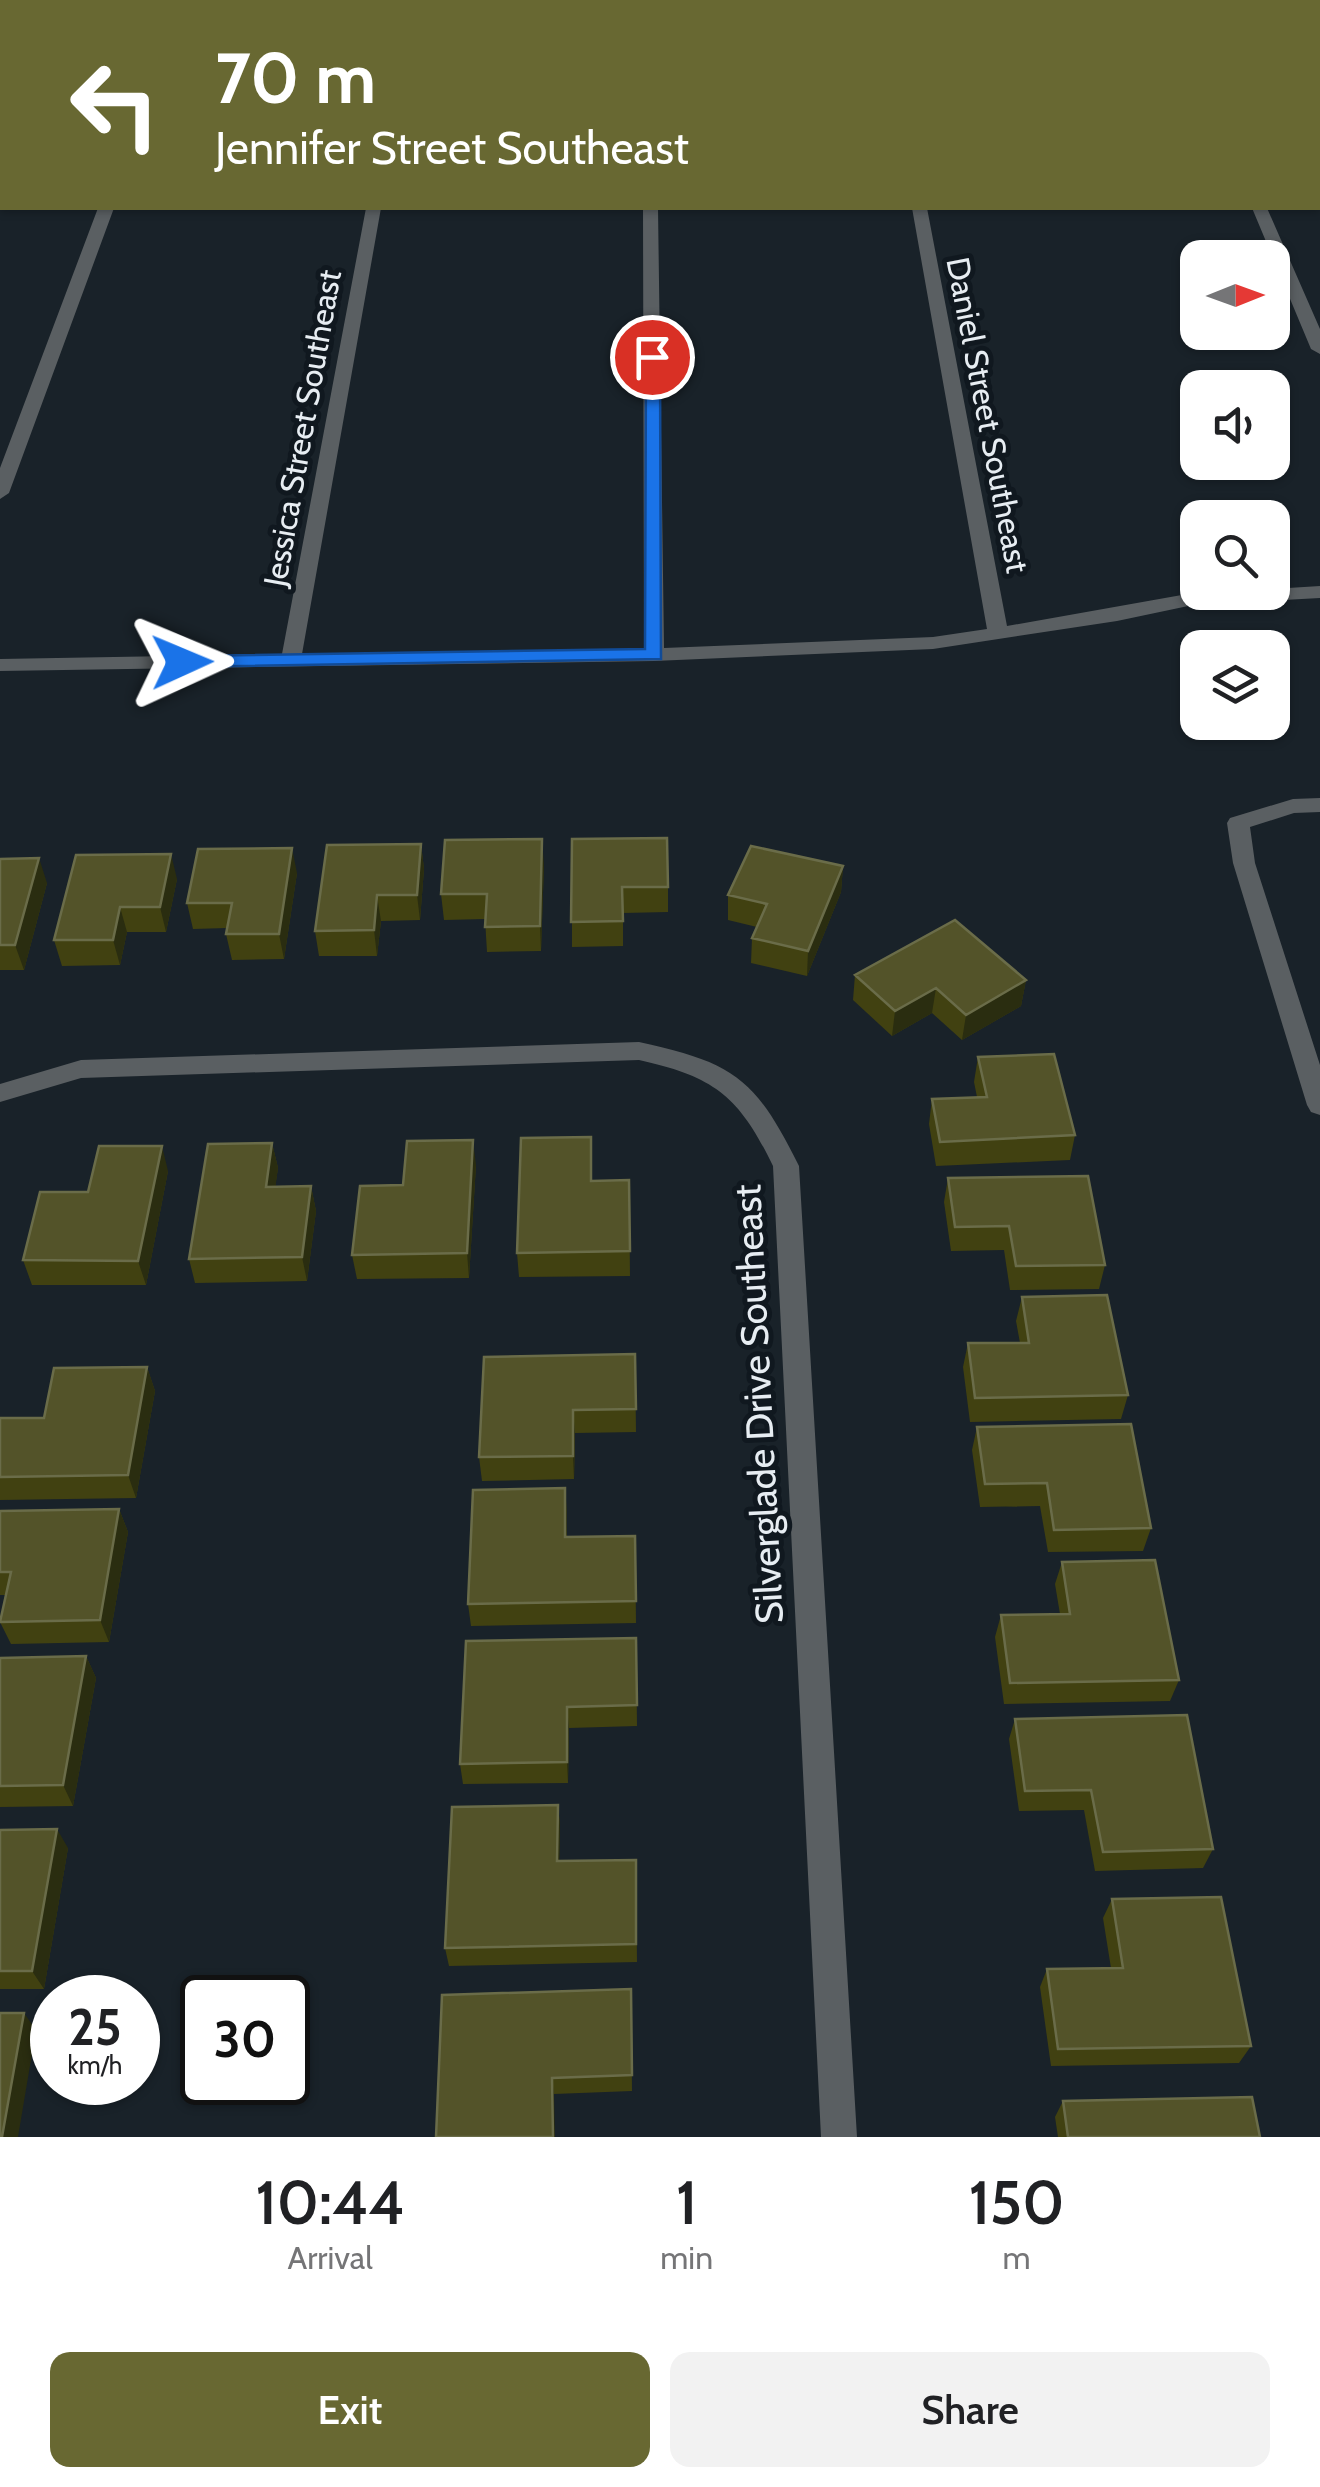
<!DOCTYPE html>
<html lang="en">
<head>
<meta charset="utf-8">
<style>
	:root { --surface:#fff; --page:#f2f2f2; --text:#202124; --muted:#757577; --accent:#686832 }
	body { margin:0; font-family:Cabin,sans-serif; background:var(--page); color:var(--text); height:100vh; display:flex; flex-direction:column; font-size:38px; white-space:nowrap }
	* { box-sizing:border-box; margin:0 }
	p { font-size:32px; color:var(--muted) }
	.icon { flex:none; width:55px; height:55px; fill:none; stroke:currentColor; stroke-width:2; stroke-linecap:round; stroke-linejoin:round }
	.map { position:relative; height:2137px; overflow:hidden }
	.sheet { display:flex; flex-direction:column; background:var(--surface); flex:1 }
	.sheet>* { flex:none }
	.hud { position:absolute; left:0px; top:0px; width:1320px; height:210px; box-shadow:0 2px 8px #0004; background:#686832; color:#fff; overflow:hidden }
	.needle { width:65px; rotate:89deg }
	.buttons { position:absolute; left:1180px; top:240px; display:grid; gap:20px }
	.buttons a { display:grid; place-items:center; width:110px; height:110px; border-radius:20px; background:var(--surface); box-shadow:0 2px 8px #0004; font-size:50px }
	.speed { position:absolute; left:30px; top:1975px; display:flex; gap:20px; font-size:50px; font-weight:700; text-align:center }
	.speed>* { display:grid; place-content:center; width:130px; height:130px; border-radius:50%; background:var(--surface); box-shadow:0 2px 8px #0004; line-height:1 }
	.speed small { font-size:25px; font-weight:400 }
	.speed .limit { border:5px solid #111; border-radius:15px; background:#fff; color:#111 }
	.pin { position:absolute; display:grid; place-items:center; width:85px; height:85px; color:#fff; margin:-42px; border:5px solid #fff; border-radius:50%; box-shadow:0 2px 10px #0007 }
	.me { position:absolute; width:110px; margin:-55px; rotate:89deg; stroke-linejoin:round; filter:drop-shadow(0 0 8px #0008) }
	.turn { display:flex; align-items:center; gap:35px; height:210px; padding:0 50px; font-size:45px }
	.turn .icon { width:130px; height:130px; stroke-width:2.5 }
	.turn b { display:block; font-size:70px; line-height:85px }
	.eta { display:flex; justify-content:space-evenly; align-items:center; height:170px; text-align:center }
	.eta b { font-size:60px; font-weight:600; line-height:70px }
	.button { display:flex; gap:20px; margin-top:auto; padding:20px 50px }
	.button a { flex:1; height:115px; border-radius:20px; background:var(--accent); color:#fff; font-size:40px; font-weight:600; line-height:115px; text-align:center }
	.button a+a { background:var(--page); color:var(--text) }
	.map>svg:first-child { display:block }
</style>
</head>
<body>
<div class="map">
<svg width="1320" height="2137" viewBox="0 0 1320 2137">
	<rect width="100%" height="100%" fill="#192229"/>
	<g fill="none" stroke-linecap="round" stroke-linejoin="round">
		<path fill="#5a5f62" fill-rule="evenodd" d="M644 0H658V2H645Z
			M877 0H891L892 2H879Z
			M1164 0H1178L1179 2H1166Z
			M98 208H114L9 493 0 499V468Z
			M366 208H381L302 654 644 649 643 208H658L664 648 933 637 987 629 912 208H927L1007 626 1193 593 1272 592V589L1320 586V598L1193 605 1117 621 933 649 654 661 0 671V659L282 654Z
			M1252 208H1267L1320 329V354L1311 349Z
			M1320 798V812L1294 813 1250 827 1255 863 1320 1065V1115L1311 1112 1307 1105 1233 863 1227 823 1230 818 1293 799Z
			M639 1042C735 1063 755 1078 799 1166L857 2137H821L773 1166C739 1096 715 1077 639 1060L81 1078 0 1102V1084L81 1060Z"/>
	</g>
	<path fill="#414111" d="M572 839 668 887V912L623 913V946L572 947Z
		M421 844 424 869 420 920 381 921 377 956H319L315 931Z
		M0 859 47 883 24 970H0Z
		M544 864 541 951 487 952 485 919 444 920 441 894Z
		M843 866 841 892 807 976 751 963 752 938 757 927 728 920V895Z
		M297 873 284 959 232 960 226 934 227 928 193 929 187 903Z
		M177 879 166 932H127L120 965 62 966 54 940Z
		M855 975 1026 980 1021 1006 962 1040 932 1013 892 1036 853 1000Z
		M978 1057 1075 1135 1070 1160 936 1166 929 1124 932 1099 977 1097 974 1082Z
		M272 1143 278 1168 275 1187 311 1186 316 1211 307 1281 195 1283 189 1259Z
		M476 1165 469 1278 357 1279 352 1255 403 1185Z
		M168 1171 146 1285H32L23 1260 88 1192Z
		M948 1178 1105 1265 1099 1289 1010 1290 1004 1250 951 1251 944 1202Z
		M629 1180 630 1276 519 1277 517 1253 592 1181Z
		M1022 1297 1128 1395 1121 1419 970 1422 963 1367 968 1343H1020L1016 1321Z
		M635 1354 636 1432 575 1433 574 1479 482 1481 479 1457Z
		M147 1367 155 1391 136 1498 0 1500V1418H44Z
		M977 1427 1151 1528 1143 1551 1048 1552 1040 1506 980 1507 972 1450Z
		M565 1488 567 1537 635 1536 636 1623 471 1626 468 1604Z
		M119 1509 128 1532 109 1642 11 1644 0 1622 6 1595H0V1511Z
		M1062 1562 1179 1680 1170 1701 1004 1704 995 1637 1001 1615 1060 1614 1055 1584Z
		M636 1638 637 1726 569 1728 568 1783 463 1784 460 1764Z
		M86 1656 96 1678 73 1806 0 1807V1658Z
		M1015 1719 1213 1849 1203 1868 1095 1871 1084 1810 1019 1811 1009 1739Z
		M558 1805 560 1825 559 1861 636 1860 637 1962 449 1966 445 1948Z
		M0 1830 68 1848 44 1989H0Z
		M1112 1899 1251 2046 1239 2063 1051 2066 1040 1987 1047 1969 1111 1968 1103 1918Z
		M631 1989 632 2091 554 2094 436 2137Z
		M1063 2101 1260 2137H1058L1055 2117Z"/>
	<path fill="#2a2d10" d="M542 839 544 864 541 951 540 926Z
		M421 844 424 869 420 920 417 895Z
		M292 848 297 873 284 959 279 934Z
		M171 854 177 879 166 932 160 907Z
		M39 858 47 883 24 970 15 945Z
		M843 866 841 892 807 976 808 951Z
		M377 895 381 921 377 956 374 930Z
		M120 907 127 932 120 965 113 940Z
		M1026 980 1021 1006 962 1040 966 1015Z
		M936 988 932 1013 892 1036 895 1011Z
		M473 1140 476 1165 469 1278 467 1253Z
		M272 1143 278 1168 272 1212 266 1187Z
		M162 1146 168 1171 146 1285 138 1261Z
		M311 1186 316 1211 307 1281 302 1257Z
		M147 1367 155 1391 136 1498 128 1475Z
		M573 1410 575 1433 574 1479 573 1456Z
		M565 1488 567 1511 566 1560 565 1537Z
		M119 1509 128 1532 109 1642 100 1620Z
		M86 1656 96 1678 73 1806 63 1785Z
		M567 1707 569 1728 568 1783 567 1762Z
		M558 1805 560 1825 559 1881 557 1861Z
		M57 1829 68 1848 44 1989 32 1971Z
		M24 2013 36 2030 18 2137H2Z
		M552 2078 554 2094 555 2137H553Z"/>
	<path fill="#535329" stroke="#6a6c49" stroke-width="2.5" d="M667 838 668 887H622L623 921 571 922 572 839Z
		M542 839 540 926 485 927 487 894H441L445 840Z
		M421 844 417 895H377L374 930 315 931 327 845Z
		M751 846 843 866 808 951 752 938 767 904 728 895Z
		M292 848 279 934H226L232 903H187L198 849Z
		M171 854 160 907H120L113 940H54L76 855Z
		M39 858 15 945H0V859Z
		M955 920 1026 980 966 1015 936 988 895 1011 855 975Z
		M1054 1054 1075 1135 940 1142 932 1099 987 1097 978 1057Z
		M591 1137V1181L629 1180 630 1251 517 1253 521 1138Z
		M473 1140 467 1253 352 1255 360 1186 403 1185 407 1141Z
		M272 1143 266 1187 311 1186 302 1257 189 1259 208 1144Z
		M99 1146H162L138 1261 23 1260 40 1192H88Z
		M1088 1176 1105 1265 1016 1266 1009 1226 955 1227 948 1178Z
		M1107 1295 1128 1395 975 1398 968 1343H1029L1022 1297Z
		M635 1354 636 1409 573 1410V1456L479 1457 484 1357Z
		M147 1367 128 1475 0 1477V1418H44L54 1368Z
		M1131 1424 1151 1528 1054 1530 1047 1483 985 1484 977 1427Z
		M565 1488V1537L635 1536 636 1601 468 1604 473 1490Z
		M119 1509 100 1620 0 1622 11 1572H0V1511Z
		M1155 1560 1179 1680 1010 1683 1001 1615 1070 1614 1062 1562Z
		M636 1638 637 1705 567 1707V1762L460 1764 466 1641Z
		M86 1656 63 1785 0 1786V1658Z
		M1187 1715 1213 1849 1103 1852 1091 1790 1025 1791 1015 1719Z
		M558 1805 557 1861 636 1860V1944L445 1948 452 1807Z
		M57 1829 32 1971H0V1830Z
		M1221 1897 1251 2046 1058 2049 1047 1969 1123 1968 1112 1899Z
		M631 1989 632 2075 552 2078 553 2137H436L442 1995Z
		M0 2013H24L2 2137H0Z
		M1252 2097 1260 2137H1068L1063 2101Z"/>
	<path fill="#1a73e8" stroke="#114b97" stroke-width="2.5" d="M646 353 660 357 661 659 182 667 173 662 182 656 645 649Z"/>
	<g text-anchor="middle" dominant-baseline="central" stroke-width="10" stroke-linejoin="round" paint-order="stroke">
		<g font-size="32" fill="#e7edf2" stroke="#10181f">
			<text transform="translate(988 415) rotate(79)">Daniel Street Southeast</text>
			<text transform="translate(302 428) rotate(-80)">Jessica Street Southeast</text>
		</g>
		<g font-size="38" fill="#e7edf2" stroke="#10181f">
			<text transform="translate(758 1404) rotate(-93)">Silverglade Drive Southeast</text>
		</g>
	</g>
</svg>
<div class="buttons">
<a><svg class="needle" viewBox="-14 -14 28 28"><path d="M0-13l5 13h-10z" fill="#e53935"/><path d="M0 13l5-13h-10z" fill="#757577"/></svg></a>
<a><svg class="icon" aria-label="sound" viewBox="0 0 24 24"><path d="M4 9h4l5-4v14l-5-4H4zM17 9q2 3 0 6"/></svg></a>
<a><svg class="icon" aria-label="search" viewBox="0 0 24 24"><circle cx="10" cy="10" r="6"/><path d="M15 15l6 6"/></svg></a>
<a><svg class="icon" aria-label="layers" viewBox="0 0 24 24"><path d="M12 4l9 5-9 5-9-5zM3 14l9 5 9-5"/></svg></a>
</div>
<div class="speed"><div>25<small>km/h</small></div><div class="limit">30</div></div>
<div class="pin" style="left:652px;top:357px;background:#d93025"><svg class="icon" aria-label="arrive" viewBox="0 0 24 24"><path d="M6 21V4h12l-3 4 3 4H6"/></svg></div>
<svg class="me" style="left:182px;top:662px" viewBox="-20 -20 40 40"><path d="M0-17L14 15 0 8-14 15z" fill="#1a73e8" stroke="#fff" stroke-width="4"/></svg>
<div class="hud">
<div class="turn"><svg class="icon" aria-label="left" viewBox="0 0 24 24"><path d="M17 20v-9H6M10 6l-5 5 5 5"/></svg><div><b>70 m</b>Jennifer Street Southeast</div></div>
</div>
</div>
<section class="sheet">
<div class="eta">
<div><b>10:44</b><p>Arrival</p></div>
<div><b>1</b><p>min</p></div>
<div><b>150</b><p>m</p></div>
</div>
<div class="button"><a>Exit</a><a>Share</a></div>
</section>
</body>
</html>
